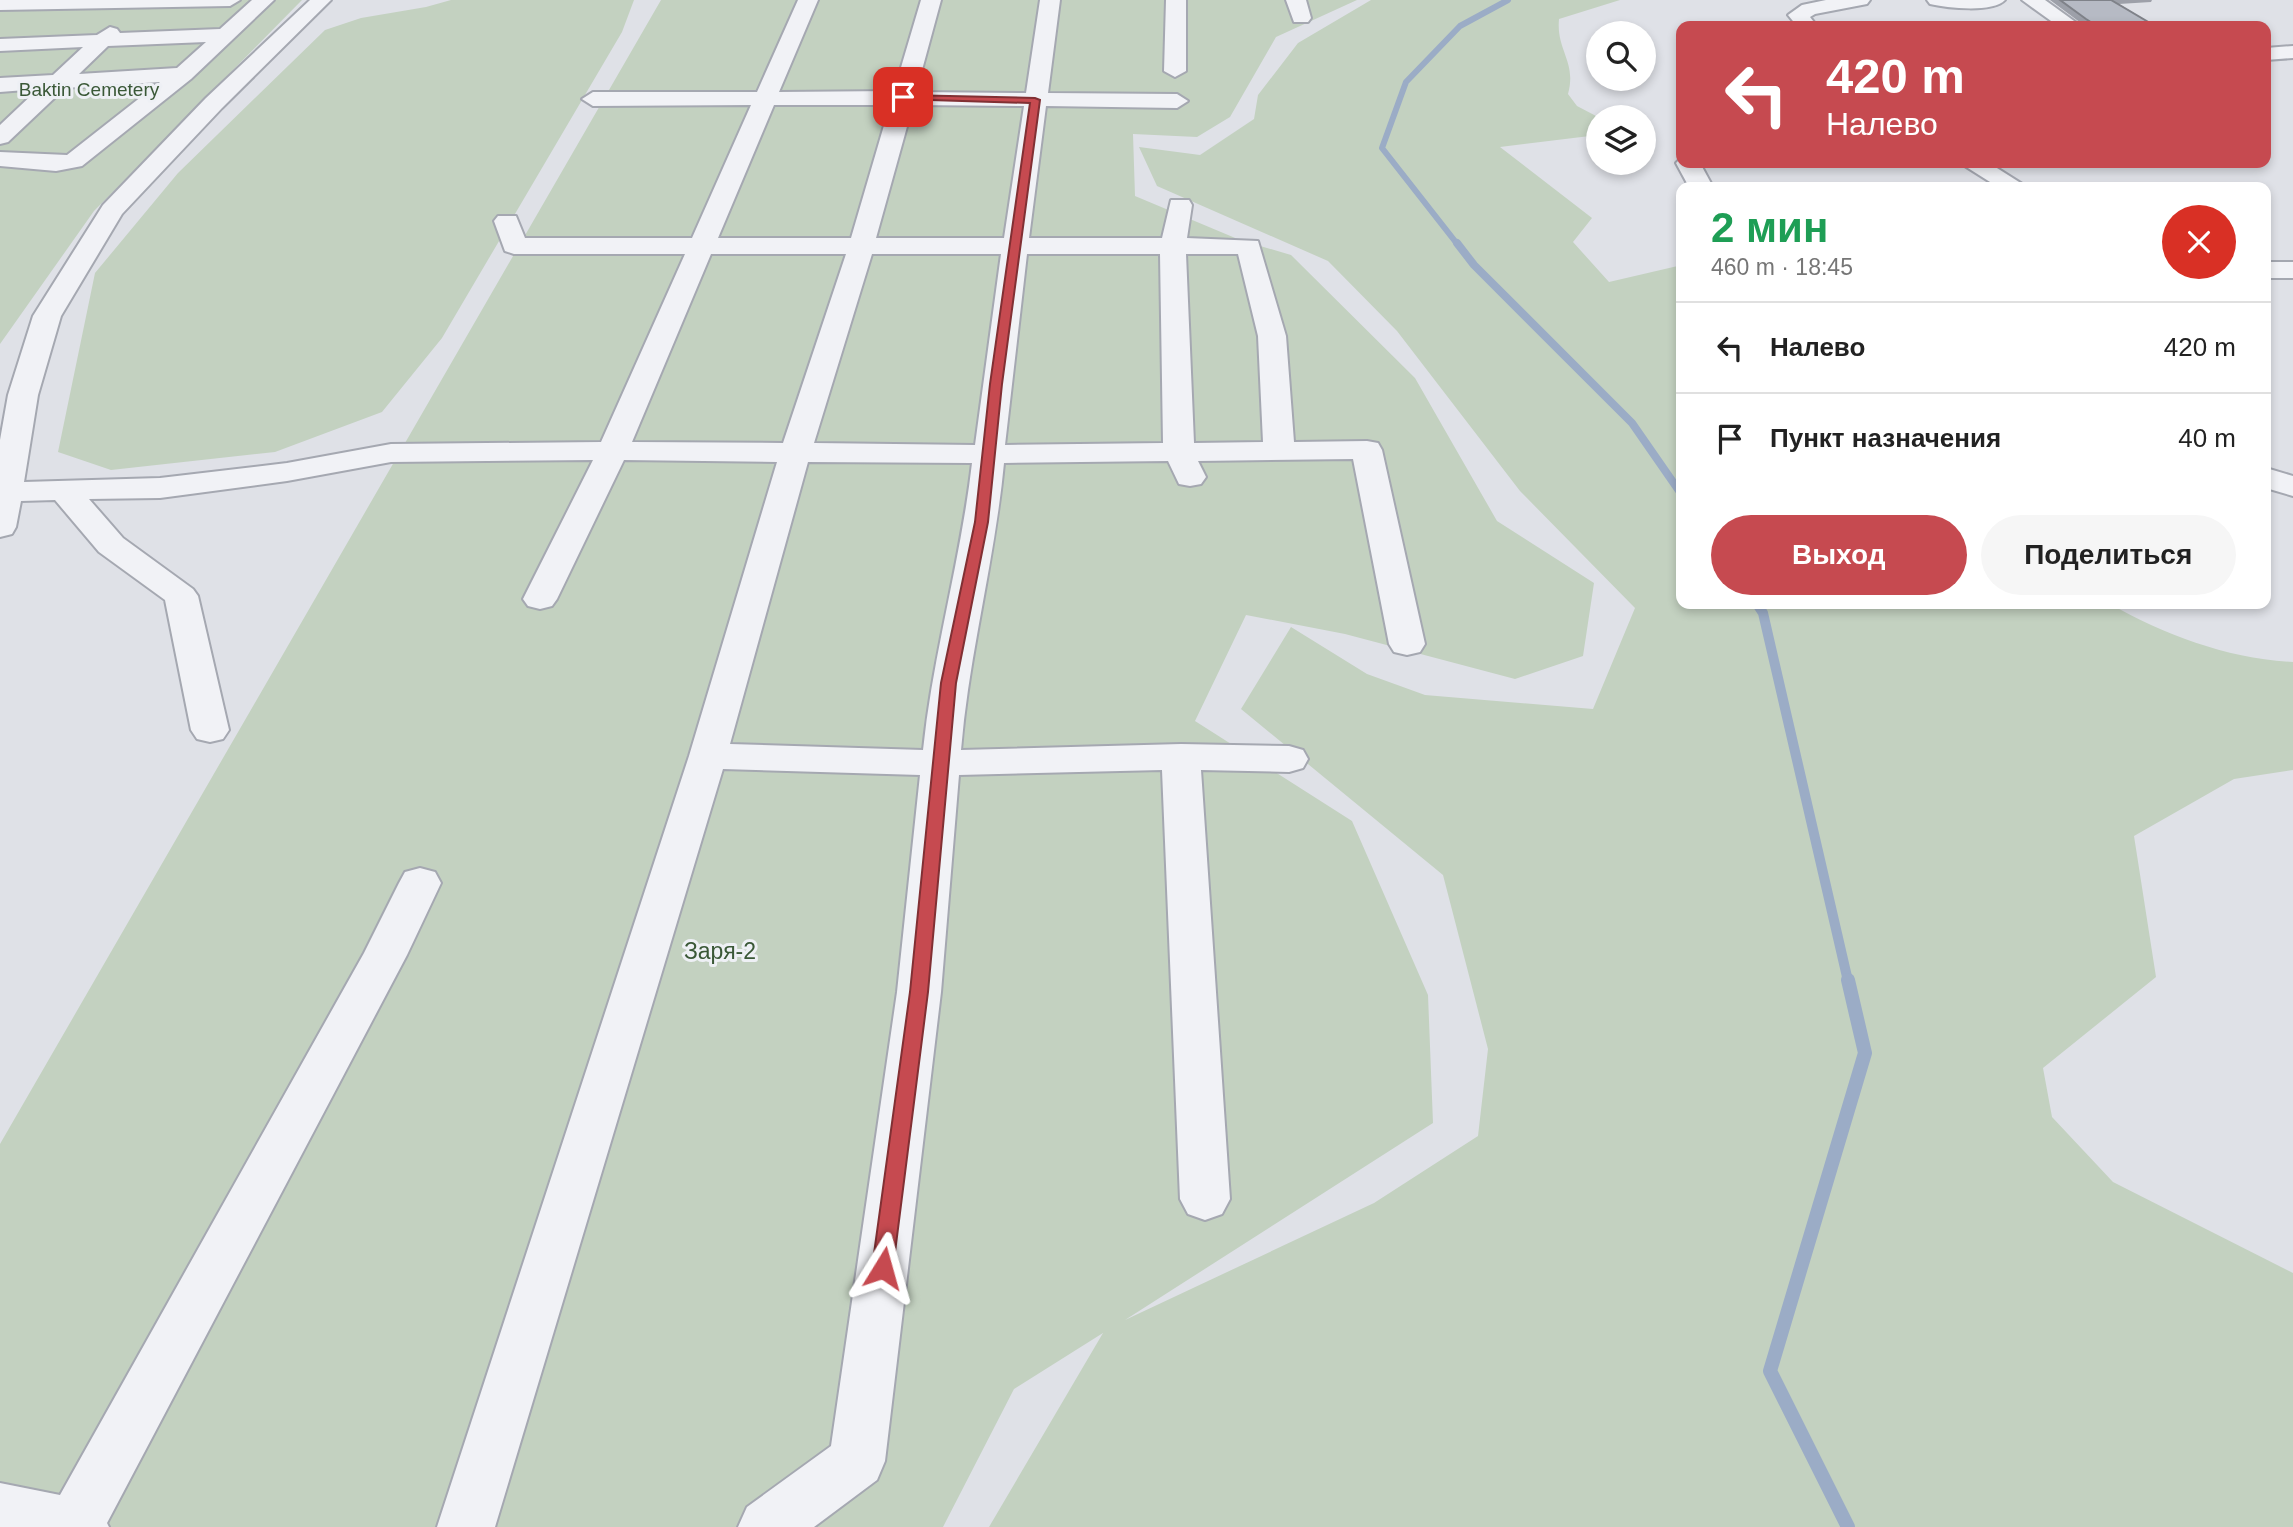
<!DOCTYPE html>
<html lang="ru">
<meta charset="utf-8">
<style>
:root{--surface:#fff;--page:#f6f6f6;--text:#222;--muted:#767676;--line:#e0e0e0;--accent:#c64a50}
body{margin:0;font-family:Arial,sans-serif;background:var(--page);color:var(--text);height:100vh;display:flex;flex-direction:column;font-size:26px;white-space:nowrap}
*{box-sizing:border-box;margin:0}
p{font-size:23px;color:var(--muted)}
.icon{flex:none;width:38px;height:38px;fill:none;stroke:currentColor;stroke-width:2;stroke-linecap:round;stroke-linejoin:round}
.map{position:relative;flex:1;overflow:hidden}
.details{position:absolute;left:1676px;top:182px;width:595px;height:427px;display:flex;flex-direction:column;background:var(--surface);border-radius:14px;box-shadow:0 4px 10px #0003}
.details>*{flex:none}
.hud{position:absolute;left:1676px;top:21px;width:595px;height:147px;border-radius:14px;box-shadow:0 4px 10px #0003;background:#c64a50;color:#fff;overflow:hidden}
.buttons{position:absolute;left:1586px;top:21px;display:grid;gap:14px}
.buttons a{display:grid;place-items:center;width:70px;height:70px;border-radius:50%;background:var(--surface);box-shadow:0 4px 10px #0003;font-size:35px}
.pin{position:absolute;display:grid;place-items:center;width:60px;height:60px;color:#fff;margin:-30px;border-radius:14px;box-shadow:0 4px 10px #0006}
.me{position:absolute;width:77px;margin:-38px;rotate:8deg;stroke-linejoin:round;filter:drop-shadow(0 0 5px #0008)}
.turn{display:flex;align-items:center;gap:24px;height:147px;padding:0 35px;font-size:32px}
.turn .icon{width:91px;height:91px;stroke-width:2.5}
.turn b{display:block;font-size:49px;line-height:60px}
.round{display:grid;place-items:center;flex:none;width:74px;height:74px;border-radius:37px;background:var(--page)}
.head{display:flex;align-items:center;justify-content:space-between;height:119px;padding:0 35px}
h1{font-size:42px;font-weight:600;line-height:52px;color:#1e9e55}
.cta{display:flex;gap:14px;margin-top:auto;padding:14px 35px}
.cta a{flex:1;height:80px;border-radius:42px;background:var(--accent);color:#fff;font-size:28px;font-weight:600;line-height:80px;text-align:center}
.cta a+a{background:var(--page);color:var(--text)}
ul{padding:0;list-style:none}
li{display:flex;align-items:center;gap:21px;height:91px;padding:0 35px;border-top:2px solid var(--line)}
li div{flex:1}
li b{display:block;font-size:26px}
li em{font-style:normal}
.map>svg:first-child{display:block}
.green{fill:#c3d1c0}
.lines{fill:none;stroke-linecap:round;stroke-linejoin:round}
.stream-far3{stroke:#9bacc6;stroke-width:6}
.stream-far2{stroke:#9bacc6;stroke-width:8}
.stream-far1{stroke:#9bacc6;stroke-width:10}
.stream{stroke:#9bacc6;stroke-width:14}
.minor-casing{stroke:#a5a8b1;stroke-width:4}
.minor{fill:#f1f2f6;fill-rule:evenodd}
.wall{fill:#9da0a9}
.building{fill:#b6bac4;stroke:#7f8289;stroke-width:2}
.route{fill:#c64a50;stroke:#813034;stroke-width:2}
.labels{text-anchor:middle;dominant-baseline:central;stroke-width:6;stroke-linejoin:round;paint-order:stroke}
.far-park-label{font-size:19px;fill:#3a5837;stroke:#eef0f5}
.park-label{font-size:23px;fill:#3a5837;stroke:#eef0f5}
</style>
<div class="map">
<svg width="2293" height="1527" viewBox="0 0 2293 1527">
<rect width="100%" height="100%" fill="#dfe1e7"/>
<path class="green" d="M 0,0 L 302,0 L 94,211 L 0,344 Z
M 451,0 L 634,0 L 622,32 L 442,338 L 382,412 L 275,452 L 111,470 L 58,452 L 95,273 L 178,173 L 325,30 L 361,18 L 426,7 Z
M 661,0 L 1357,0 L 1276,37 L 1230,117 L 1197,137 L 1133,134 L 1135,196 L 1240,240 L 1291,255 L 1415,378 L 1497,521 L 1594,583 L 1583,656 L 1515,679 L 1345,634 L 1246,615 L 1195,721 L 1352,821 L 1428,995 L 1433,1123 L 1125,1320 L 1374,1203 L 1478,1136 L 1488,1049 L 1443,875 L 1241,709 L 1291,627 L 1367,674 L 1425,695 L 1593,709 L 1635,608 L 1520,491 L 1397,331 L 1328,261 L 1157,186 L 1139,147 L 1200,155 L 1254,119 L 1258,95 L 1298,43 L 1371,0 L 1620,0 L 1559,19 C 1556,51 1577,61 1568,94 L 1577,106 L 1598,117 L 1598,135 L 1500,147 L 1592,218 L 1573,242 L 1609,282 L 1682,265 L 1682,604 L 2110,604 C 2165,635 2229,659 2293,662 L 2293,770 L 2234,779 L 2134,836 L 2156,977 L 2043,1068 L 2052,1117 L 2113,1182 L 2293,1273 L 2293,1527 L 989,1527 L 1103,1333 L 1014,1389 L 943,1527 L 0,1527 L 0,1144 Z"/>
<g class="lines">
<path class="stream-far3" d="M 1458,245 L 1382,148 L 1406,82 L 1460,26 L 1508,0"/>
<path class="stream-far2" d="M 1457,243 L 1474,265 L 1632,423 L 1682,495"/>
<path class="stream-far1" d="M 1757,604 L 1763,613 L 1848,981"/>
<path class="stream" d="M 1848,980 L 1865,1053 L 1770,1371 L 1848,1527"/>
<defs>
<path id="minor" d="M 0,0 L 240,0 L 230,6 L 0,10 Z
M 252,0 L 274,0 L 191,79 L 82,166 L 56,171 L 0,166 L 0,152 L 67,155 L 160,82 L 65,88 L 8,142 L 0,144 L 0,125 L 38,89 L 0,92 L 0,78 L 53,75 L 83,47 L 0,51 L 0,39 L 97,35 L 110,27 L 117,29 L 120,33 L 220,29 ZM 206,42 L 177,68 L 79,74 L 108,46 Z
M 310,0 L 331,0 L 222,108 L 122,214 L 61,316 L 38,395 L 24,482 L 160,478 L 287,463 L 391,444 L 601,442 L 685,254 L 514,254 L 505,251 L 494,221 L 498,216 L 516,216 L 525,238 L 692,238 L 751,105 L 593,106 L 582,99 L 593,92 L 757,92 L 798,0 L 818,0 L 779,92 L 894,91 L 921,0 L 941,0 L 916,92 L 1026,93 L 1040,0 L 1060,0 L 1048,93 L 1177,94 L 1188,101 L 1177,108 L 1046,106 L 1029,238 L 1162,238 L 1171,200 L 1189,200 L 1192,205 L 1187,238 L 1258,241 L 1286,336 L 1294,442 L 1367,441 L 1378,443 L 1382,450 L 1425,644 L 1420,652 L 1407,655 L 1394,652 L 1389,644 L 1353,459 L 1198,461 L 1206,477 L 1201,484 L 1190,486 L 1179,484 L 1168,461 L 1004,463 C 995,560 969,653 961,750 L 1181,744 L 1289,746 L 1303,750 L 1308,759 L 1303,768 L 1289,772 L 1201,770 L 1230,1199 L 1222,1214 L 1205,1220 L 1188,1214 L 1180,1199 L 1162,770 L 959,775 L 941,992 L 885,1461 L 877,1480 L 814,1527 L 738,1527 L 747,1507 L 831,1446 L 897,992 L 920,775 L 723,769 L 495,1527 L 437,1527 L 689,756 L 777,462 L 624,460 L 557,599 L 552,606 L 540,609 L 528,606 L 523,599 L 593,460 L 391,462 L 287,481 L 160,498 L 89,499 L 123,538 L 193,589 L 198,596 L 229,730 L 223,739 L 210,742 L 197,739 L 191,730 L 165,600 L 99,552 L 55,500 L 21,501 L 16,527 L 12,534 L 0,537 L 0,440 L 8,395 L 33,316 L 103,205 L 206,98 ZM 774,105 L 890,105 L 851,238 L 718,238 ZM 913,105 L 1024,106 L 1004,238 L 876,238 ZM 711,254 L 846,254 L 783,443 L 632,442 ZM 872,254 L 1001,254 L 975,445 L 814,443 ZM 1027,254 L 1160,254 L 1163,443 L 1005,445 ZM 1186,254 L 1238,254 L 1258,336 L 1263,442 L 1194,443 ZM 808,462 L 972,463 C 961,560 933,653 923,750 L 730,744 Z
M 1166,0 L 1186,0 L 1186,71 L 1175,77 L 1164,71 Z
M 1286,0 L 1306,0 L 1311,18 L 1308,22 L 1294,22 Z
M 1826,0 L 1870,0 L 1867,4 L 1815,14 L 1810,17 L 1817,26 L 1797,26 L 1788,15 L 1802,5 Z
M 1927,0 L 2005,0 C 1993,13 1947,8 1930,4 Z
M 2022,0 L 2045,0 L 2081,26 L 2058,26 Z
M 2293,46 L 2293,58 L 2266,60 L 2266,48 Z
M 1682,157 L 1682,163 L 1700,163 L 1713,187 L 1689,187 L 1676,163 Z
M 1960,163 L 1989,163 L 2027,187 L 1998,187 Z
M 2266,262 L 2293,262 L 2293,278 L 2266,278 Z
M 2266,468 L 2293,476 L 2293,496 L 2266,488 Z
M 420,868 L 435,872 L 441,883 L 407,955 L 107,1523 L 109,1527 L 0,1527 L 0,1483 L 60,1495 L 364,953 L 399,883 L 405,872 Z"/>
</defs>
<use href="#minor" class="minor-casing"/>
<use href="#minor" class="minor"/>
</g>
<path class="wall" d="M 2050,0 L 2152,0 L 2151,2 L 2119,4 L 2155,26 L 2085,26 Z"/>
<path class="building" d="M 2060,0 L 2111,0 L 2155,26 L 2097,26 L 2086,19 Z"/>
<path class="route" d="M 903,95 L 1035,98 L 1040,100 L 1002,384 L 988,522 L 956,683 L 928,992 L 893,1268 L 890,1274 L 883,1277 L 875,1274 L 872,1268 L 910,992 L 941,683 L 975,522 L 990,384 L 1030,103 L 900,99 Z"/>
<g class="labels">
<g class="far-park-label">
<text x="89" y="89">Baktin Cemetery</text>
</g>
<g class="park-label">
<text x="720" y="951">Заря-2</text>
</g>
</g>
</svg>
<div class="buttons">
<a><svg class="icon" aria-label="search" viewBox="0 0 24 24"><circle cx="10" cy="10" r="6"/><path d="M15 15l6 6"/></svg></a>
<a><svg class="icon" aria-label="layers" viewBox="0 0 24 24"><path d="M12 4l9 5-9 5-9-5zM3 14l9 5 9-5"/></svg></a>
</div>
<div class="pin" style="left:903px;top:97px;background:#d93025"><svg class="icon" aria-label="arrive" viewBox="0 0 24 24"><path d="M6 21V4h12l-3 4 3 4H6"/></svg></div>
<svg class="me" style="left:883px;top:1268px" viewBox="-20 -20 40 40"><path d="M0-17L14 15 0 8-14 15z" fill="#c64a50" stroke="#fff" stroke-width="4"/></svg>
<div class="hud">
<div class="turn"><svg class="icon" aria-label="left" viewBox="0 0 24 24"><path d="M17 20v-9H6M10 6l-5 5 5 5"/></svg><div><b>420 m</b>Налево</div></div>
</div>
<section class="details">
<div class="head"><div><h1>2 мин</h1><p>460 m · 18:45</p></div><a class="round" style="background:#d93025;color:#fff"><svg class="icon" aria-label="close" viewBox="0 0 24 24"><path d="M6 6l12 12M18 6L6 18"/></svg></a></div>
<ul>
<li><svg class="icon" aria-label="left" viewBox="0 0 24 24"><path d="M17 20v-9H6M10 6l-5 5 5 5"/></svg><div><b>Налево</b></div><em>420 m</em></li>
<li><svg class="icon" aria-label="arrive" viewBox="0 0 24 24"><path d="M6 21V4h12l-3 4 3 4H6"/></svg><div><b>Пункт назначения</b></div><em>40 m</em></li>
</ul>
<div class="cta"><a>Выход</a><a>Поделиться</a></div>
</section>
</div>
